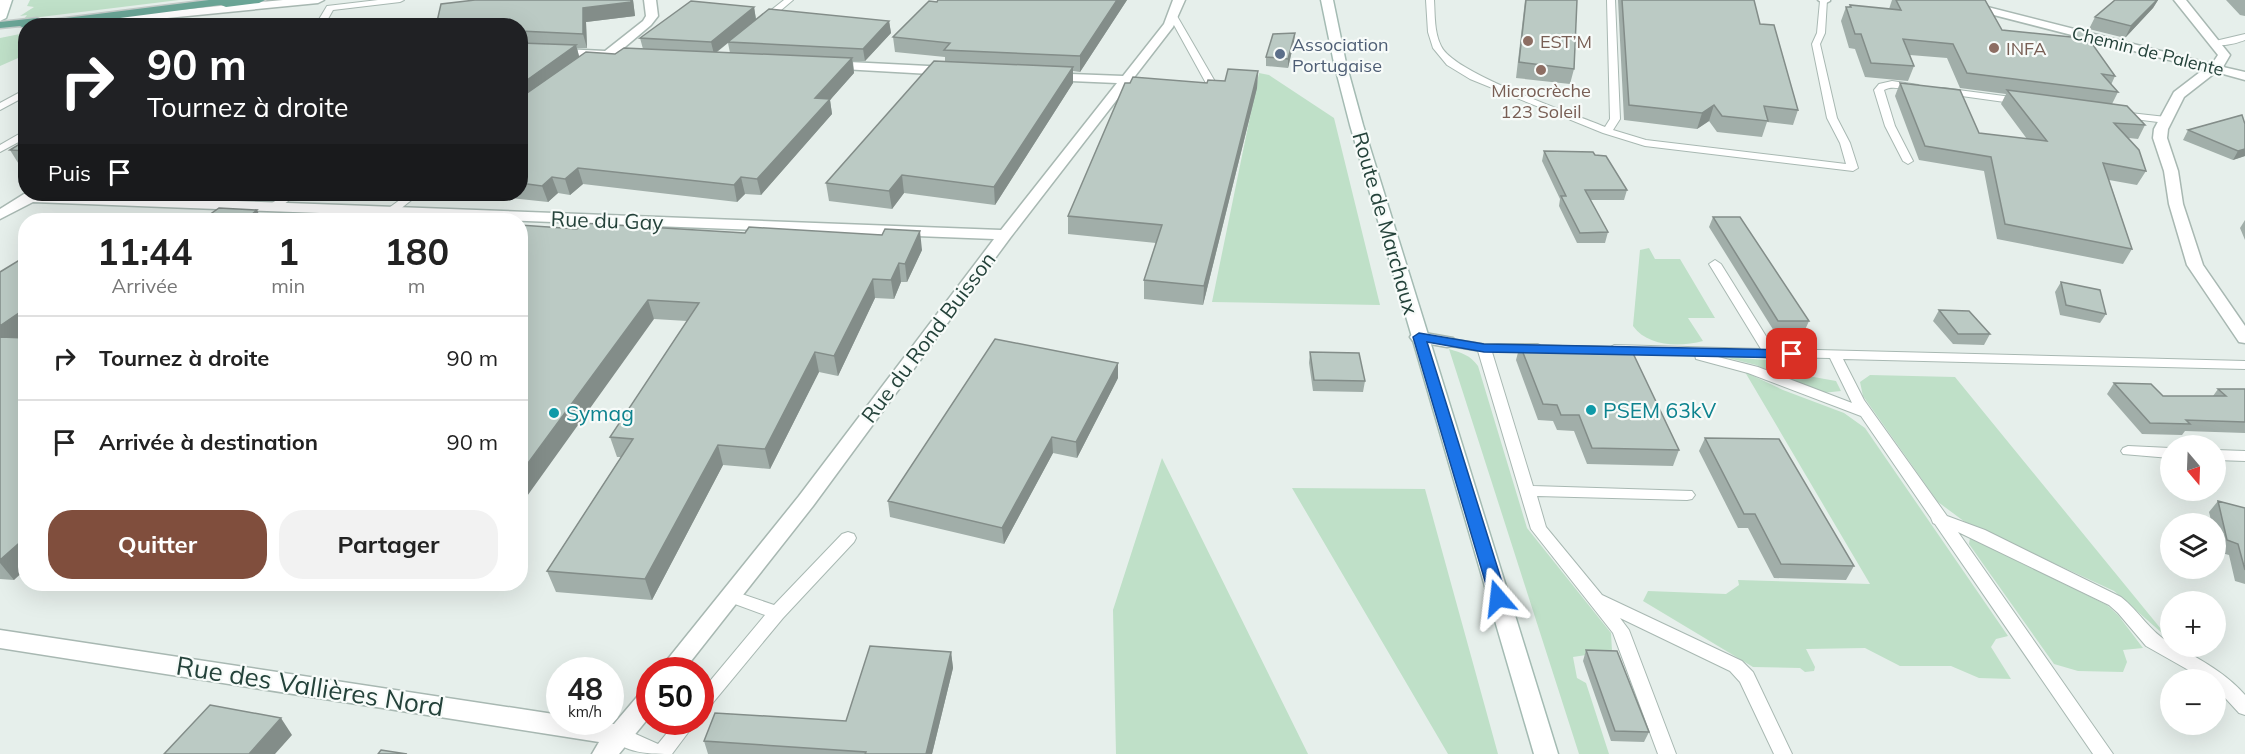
<!DOCTYPE html>
<html lang="fr">
<meta charset="utf-8">
<style>
:root{--surface:#fff;--page:#f2f2f2;--text:#222;--muted:#767676;--line:#e0e0e0;--accent:#804e3d}
body{margin:0;font-family:Mulish,sans-serif;background:var(--page);color:var(--text);height:100vh;display:flex;flex-direction:column;font-size:22px;white-space:nowrap}
*{box-sizing:border-box;margin:0}
p{font-size:20px;color:var(--muted)}
.icon{flex:none;width:33px;height:33px;fill:none;stroke:currentColor;stroke-width:2;stroke-linecap:round;stroke-linejoin:round}
.map{position:relative;flex:1;overflow:hidden}
.panel{position:absolute;left:18px;top:213px;width:510px;height:378px;display:flex;flex-direction:column;background:var(--surface);border-radius:24px;box-shadow:0 6px 24px #0002}
.panel>*{flex:none}
.top-card{position:absolute;left:18px;top:18px;width:510px;height:183px;border-radius:24px;box-shadow:0 6px 24px #0002;background:#202124;color:#fff;overflow:hidden}
.needle{width:39px;rotate:161deg}
.tools{position:absolute;left:2160px;top:435px;display:grid;gap:12px}
.tools a{display:grid;place-items:center;width:66px;height:66px;border-radius:50%;background:var(--surface);box-shadow:0 6px 24px #0002;font-size:30px}
.speed{position:absolute;left:546px;top:657px;display:flex;gap:12px;font-size:30px;font-weight:700;text-align:center}
.speed>*{display:grid;place-content:center;width:78px;height:78px;border-radius:50%;background:var(--surface);box-shadow:0 6px 24px #0002;line-height:1}
.speed small{font-size:15px;font-weight:400}
.speed .limit{border:9px solid #d22;background:#fff;color:#111}
.pin{position:absolute;display:grid;place-items:center;width:51px;height:51px;color:#fff;margin:-26px;border-radius:12px;box-shadow:0 3px 9px #0006}
.me{position:absolute;width:66px;margin:-33px;rotate:343deg;stroke-linejoin:round;filter:drop-shadow(0 0 4px #0008)}
.turn{display:flex;align-items:center;gap:21px;height:126px;padding:0 30px;font-size:27px}
.turn .icon{width:78px;height:78px;stroke-width:2.5}
.turn b{display:block;font-size:42px;line-height:51px}
.then{display:flex;align-items:center;height:57px;padding:0 30px;background:#0003;gap:12px;font-size:22px}
.eta{display:flex;justify-content:space-evenly;align-items:center;height:102px;text-align:center}
.eta b{font-size:36px;font-weight:700;line-height:42px}
.primary-button{display:flex;gap:12px;margin-top:auto;padding:12px 30px}
.primary-button a{flex:1;height:69px;border-radius:24px;background:var(--accent);color:#fff;font-size:24px;font-weight:700;line-height:69px;text-align:center}
.primary-button a+a{background:var(--page);color:var(--text)}
ul{padding:0;list-style:none}
li{display:flex;align-items:center;gap:18px;height:84px;padding:0 30px;border-top:2px solid var(--line)}
li div{flex:1}
li b{display:block;font-size:22px}
li em{font-style:normal}
.map>svg:first-child{display:block}
.green{fill:#bfe0c8}
.lines{fill:none;stroke-linecap:round;stroke-linejoin:round}
.lane-casing{stroke:#a8b8b2;stroke-width:2}
.street-casing{stroke:#a8b8b2;stroke-width:3}
.secondary-casing{stroke:#a4bbb3;stroke-width:3}
.primary-casing{stroke:#c2cac8;stroke-width:3}
.lane{fill:#fff;fill-rule:evenodd}
.street{fill:#fff;fill-rule:evenodd}
.secondary{fill:#fff;fill-rule:evenodd}
.primary{fill:#6aa596;fill-rule:evenodd}
.wall{fill:#a1aea9;fill-rule:evenodd}
.shaded-wall{fill:#838d89}
.building{fill:#bbcac4;stroke:#838d89;stroke-width:1.5}
.route{fill:#1a73e8;stroke:#114b97;stroke-width:1.5}
.education-dot{fill:#8d6e63;stroke:#f7fbf9;stroke-width:2}
.service-dot{fill:#5c6f8a;stroke:#f7fbf9;stroke-width:2}
.culture-dot{fill:#0f9aa8;stroke:#f7fbf9;stroke-width:2}
.labels{text-anchor:middle;dominant-baseline:central;stroke-width:4.5;stroke-linejoin:round;paint-order:stroke}
.far-education-label{font-size:18px;fill:#785e54;stroke:#f7fbf9;text-anchor:start}
.far-service-label{font-size:18px;fill:#4e5e75;stroke:#f7fbf9;text-anchor:start}
.far-street-label{font-size:18px;fill:#24423a;stroke:#f7fbf9}
.street-label{font-size:21px;fill:#24423a;stroke:#f7fbf9}
.culture-label{font-size:21px;fill:#0d838f;stroke:#f7fbf9;text-anchor:start}
.near-street-label{font-size:26px;fill:#24423a;stroke:#f7fbf9}
</style>
<div class="map">
<svg width="2245" height="754" viewBox="0 0 2245 754">
<rect width="100%" height="100%" fill="#e6efeb"/>
<path class="green" d="M 30,0 L 179,0 L 24,19 L 27,15 L 20,16 L 34,7 L 27,6 Z
M 25,33 L 25,55 L 0,66 L 0,38 Z
M 1259,73 L 1269,75 L 1334,118 L 1380,305 L 1212,302 Z
M 1649,248 L 1655,259 L 1680,259 L 1715,318 L 1688,318 L 1703,341 C 1680,347 1648,347 1633,326 L 1640,250 Z
M 1449,349 C 1462,353 1470,355 1478,366 L 1527,528 L 1611,633 L 1612,651 L 1573,657 L 1577,678 L 1586,683 L 1609,754 L 1579,754 Z
M 1724,357 L 1767,360 L 1797,374 L 1836,381 L 1841,391 L 1822,393 L 1756,365 Z
M 1745,372 L 1783,390 L 1844,413 L 1865,428 L 2008,636 L 1996,639 L 1991,647 L 2011,679 L 1979,678 L 1951,666 L 1900,666 L 1865,648 L 1806,649 L 1815,667 L 1814,671 L 1805,672 L 1800,668 L 1753,667 L 1643,601 L 1648,591 L 1726,594 L 1739,585 L 1738,580 L 1870,584 Z
M 1870,375 L 1955,377 L 2170,640 L 2114,591 L 1965,522 L 1938,502 L 1863,396 L 1860,382 Z
M 1162,458 L 1308,754 L 1116,754 L 1113,610 Z
M 1292,488 L 1425,489 L 1498,754 L 1448,754 Z
M 1970,538 L 2107,605 L 2118,615 L 2143,648 L 2123,650 L 2127,662 L 2123,672 L 2078,671 L 2054,664 L 1969,544 Z"/>
<g class="lines">
<defs>
<path id="lane" d="M 378,0 L 404,0 L 400,2 L 333,10 L 324,26 L 315,26 L 327,6 Z
M 784,0 L 793,0 L 767,22 L 761,22 L 761,18 Z
M 1426,0 L 1434,0 C 1435,15 1434,32 1441,46 C 1454,74 1572,113 1605,127 L 1610,119 L 1607,0 L 1615,0 L 1620,119 L 1613,130 L 1646,140 L 1846,164 L 1840,143 L 1827,118 L 1812,44 L 1817,33 L 1820,1 L 1827,0 L 1825,33 L 1820,44 L 1837,118 L 1850,143 L 1858,168 L 1853,171 L 1645,146 L 1603,133 L 1470,79 L 1447,65 L 1433,48 L 1428,32 Z
M 1170,14 L 1177,16 L 1217,85 L 1215,87 L 1207,85 L 1169,16 Z
M 2245,34 L 2245,40 C 2235,44 2219,48 2211,42 Z
M 1892,81 L 1918,85 L 1923,88 C 1912,95 1896,83 1884,90 L 1895,126 L 1913,161 L 1908,164 L 1903,161 L 1885,126 L 1874,90 L 1879,84 Z
M 1943,88 L 2019,98 L 2024,101 L 2019,104 L 1940,93 L 1940,89 Z
M 26,89 L 26,96 L 0,110 L 0,103 Z
M 2121,112 L 2166,117 L 2171,120 L 2166,123 L 2118,117 L 2118,113 Z
M 26,130 L 26,138 L 0,152 L 0,145 Z
M 161,194 L 173,194 L 157,205 L 149,205 L 149,201 Z
M 286,194 L 298,194 L 277,209 L 269,209 L 269,205 Z
M 408,194 L 419,194 L 394,214 L 386,214 L 386,210 Z
M 1715,260 L 1721,264 L 1774,349 L 2245,361 L 2245,369 L 1843,359 L 1864,400 L 1947,516 L 1985,530 L 2121,597 C 2139,611 2150,632 2170,643 L 2170,646 L 2177,646 C 2202,661 2226,673 2245,695 L 2245,715 L 2239,713 L 2216,688 L 2216,680 L 2206,680 L 2146,646 L 2118,613 L 2109,605 L 1958,532 L 2113,754 L 2093,754 L 1935,524 L 1933,523 L 1931,518 L 1861,416 L 1748,373 L 1696,359 L 1695,355 L 1609,352 L 1607,349 L 1614,345 L 1761,349 L 1709,264 ZM 1714,356 L 1830,358 L 1852,403 L 1758,367 Z
M 1447,338 L 1484,344 L 1538,344 L 1545,348 L 1538,352 L 1492,352 L 1533,486 L 1692,491 L 1695,495 L 1692,499 L 1687,500 L 1537,496 L 1546,527 L 1602,595 L 1742,661 L 1753,672 L 1792,754 L 1774,754 L 1740,682 L 1730,671 L 1620,618 L 1629,630 L 1676,754 L 1658,754 L 1613,633 L 1531,529 L 1478,351 L 1442,345 L 1440,342 L 1442,339 Z
M 2128,446 L 2170,448 L 2170,458 L 2123,454 L 2121,451 L 2123,448 Z
M 2216,450 L 2245,451 L 2245,461 L 2216,460 Z
M 848,532 L 854,534 L 856,538 L 854,542 L 783,618 L 706,711 L 700,713 L 700,693 L 765,615 L 724,600 L 722,596 L 724,592 L 730,590 L 774,605 L 842,534 Z
M 676,722 L 696,722 L 672,754 C 654,754 620,754 611,735 L 613,729 L 620,727 L 658,744 Z"/>
<path id="street" d="M 283,0 L 324,0 L 318,3 L 86,26 L 60,24 L 66,21 Z
M 644,0 L 656,0 L 658,16 L 651,25 L 619,52 L 644,53 L 644,59 L 520,55 L 520,47 L 605,51 L 643,21 L 646,16 Z
M 1173,0 L 1185,0 L 1173,27 L 1010,238 L 813,506 L 684,670 L 659,670 L 799,496 L 994,239 L 33,202 L 0,219 L 0,209 L 24,194 L 52,194 L 1001,230 L 1117,83 L 1048,80 L 1044,79 L 1042,76 L 1044,73 L 1123,76 L 1164,24 Z
M 1818,0 L 1830,0 L 1830,1 L 1824,4 Z
M 1941,0 L 1960,0 L 2212,64 L 2218,55 L 2174,0 L 2186,0 L 2230,55 L 2223,67 L 2245,72 L 2245,80 L 2216,72 L 2184,97 L 2168,129 L 2167,138 L 2178,171 L 2183,204 L 2203,265 L 2245,326 L 2245,343 L 2239,342 L 2187,265 L 2169,204 L 2164,171 L 2153,138 L 2154,129 L 2174,92 L 2204,69 L 1943,2 Z
M 829,61 L 948,67 L 954,71 L 948,75 L 825,68 L 825,62 Z
M 1419,332 L 1453,338 L 1456,342 L 1453,346 L 1447,347 L 1413,341 L 1410,337 L 1413,333 Z
M 0,630 L 560,715 L 560,722 L 614,724 L 642,691 L 650,688 L 650,716 L 619,754 L 592,754 L 599,742 L 0,648 Z"/>
<path id="secondary" d="M 0,0 L 12,0 L 6,18 L 0,21 Z
M 1321,0 L 1333,0 L 1346,63 L 1363,125 L 1558,754 L 1534,754 L 1350,125 L 1334,63 Z"/>
<path id="primary" d="M 209,0 L 265,0 L 259,3 L 226,7 L 221,5 L 58,26 L 26,26 L 26,29 L 20,26 L 0,28 L 0,22 L 37,18 L 42,21 Z"/>
</defs>
<use href="#lane" class="lane-casing"/>
<use href="#street" class="street-casing"/>
<use href="#secondary" class="secondary-casing"/>
<use href="#primary" class="primary-casing"/>
<use href="#lane" class="lane"/>
<use href="#street" class="street"/>
<use href="#secondary" class="secondary"/>
<use href="#primary" class="primary"/>
</g>
<path class="wall" d="M 475,0 L 633,0 L 635,16 L 586,22 L 587,48 L 577,48 L 579,56 L 615,54 L 643,49 L 640,38 L 754,7 L 756,19 L 889,21 L 891,33 L 865,61 L 853,61 L 854,73 L 830,100 L 832,114 L 761,195 L 745,194 L 737,202 L 583,184 L 570,195 L 558,193 L 548,202 L 473,194 L 520,194 L 520,26 ZM 728,43 L 730,53 L 717,52 Z
M 938,0 L 1127,0 L 1080,72 L 1073,71 L 1073,83 L 995,205 L 904,193 L 892,209 L 829,201 L 826,183 L 945,61 L 945,57 L 895,52 L 893,37 Z
M 1525,0 L 1577,0 L 1574,69 L 1570,84 L 1516,78 Z
M 1618,0 L 1754,0 L 1760,24 L 1798,110 L 1793,125 L 1767,122 L 1762,137 L 1717,132 L 1709,121 L 1697,129 L 1624,120 Z
M 1892,0 L 1985,0 L 2002,30 L 2115,76 L 2111,85 L 2118,92 L 2112,104 L 2145,125 L 2138,139 L 2129,138 L 2146,171 L 2137,185 L 2109,180 L 2132,249 L 2123,264 L 1997,239 L 1984,171 L 1919,160 L 1895,96 L 1900,83 L 1979,133 L 2027,139 L 2001,104 L 2006,94 L 1960,88 L 1947,58 L 1910,55 L 1914,66 L 1908,81 L 1865,77 L 1855,49 L 1849,48 L 1841,21 L 1846,7 L 1849,7 L 1850,5 L 1889,9 Z
M 2115,0 L 2158,0 L 2153,8 L 2125,38 L 2089,29 L 2095,17 Z
M 2226,0 L 2245,0 L 2245,16 L 2240,15 Z
M 1294,42 L 1288,68 L 1266,66 L 1266,57 Z
M 1258,71 L 1257,88 L 1203,305 L 1144,299 L 1144,280 L 1156,243 L 1068,234 L 1068,216 L 1207,83 L 1225,81 Z
M 2242,115 L 2245,156 L 2233,160 L 2183,140 L 2188,130 Z
M 26,140 L 26,166 L 20,166 L 10,150 Z
M 1544,151 L 1595,155 L 1627,190 L 1624,200 L 1590,200 L 1608,232 L 1605,243 L 1577,243 L 1559,206 L 1560,199 L 1542,161 Z
M 1713,217 L 1809,321 L 1804,332 L 1774,331 L 1709,227 Z
M 2245,220 L 2245,240 L 2240,228 Z
M 520,225 L 922,250 L 907,282 L 901,282 L 894,299 L 875,298 L 838,376 L 819,372 L 770,469 L 723,465 L 652,600 L 556,592 L 547,571 L 621,457 L 617,457 L 610,437 L 687,321 L 654,319 Z
M 26,256 L 26,334 L 20,338 L 14,580 L 0,579 L 0,272 Z
M 2061,282 L 2106,314 L 2100,323 L 2060,315 L 2055,292 Z
M 1939,310 L 1990,334 L 1984,345 L 1953,344 L 1933,321 Z
M 1520,345 L 1679,450 L 1673,466 L 1587,464 L 1574,431 L 1557,430 L 1553,421 L 1538,420 L 1516,360 Z
M 1310,352 L 1365,381 L 1363,392 L 1313,391 L 1309,363 Z
M 1118,378 L 1077,458 L 1053,453 L 1004,544 L 890,517 L 888,501 Z
M 2114,383 L 2163,396 L 2213,396 L 2218,389 L 2245,389 L 2245,433 L 2185,431 L 2182,435 L 2142,434 L 2107,394 Z
M 1705,438 L 1854,566 L 1846,580 L 1774,578 L 1748,528 L 1738,528 L 1699,451 Z
M 2218,501 L 2245,508 L 2245,584 L 2235,581 L 2229,555 L 2218,552 L 2216,541 L 2216,524 L 2212,524 L 2209,512 Z
M 1586,650 L 1649,732 L 1644,742 L 1611,741 L 1583,661 Z
M 951,652 L 953,668 L 932,754 L 708,754 L 704,741 L 846,721 Z"/>
<path class="shaded-wall" d="M 633,0 L 635,16 L 586,22 L 587,48 L 583,34 L 583,8 Z
M 1117,0 L 1127,0 L 1080,72 L 1080,56 Z
M 2157,0 L 2158,0 L 2153,8 L 2125,38 L 2131,26 Z
M 754,7 L 756,20 L 714,54 L 711,42 Z
M 889,21 L 891,33 L 865,61 L 863,49 Z
M 1295,33 L 1294,42 L 1288,68 L 1288,59 Z
M 576,45 L 580,60 L 520,104 L 520,85 Z
M 852,58 L 854,73 L 830,100 L 832,114 L 761,195 L 757,179 L 815,98 Z
M 1073,67 L 1073,83 L 995,205 L 994,187 Z
M 1258,71 L 1257,88 L 1203,305 L 1204,286 Z
M 1714,105 L 1709,121 L 1697,129 L 1702,113 Z
M 2245,149 L 2245,156 L 2233,160 L 2238,151 Z
M 578,168 L 583,184 L 570,195 L 565,179 Z
M 902,175 L 904,193 L 892,209 L 889,191 Z
M 552,177 L 558,193 L 548,202 L 542,186 Z
M 741,177 L 745,194 L 737,202 L 734,185 Z
M 257,210 L 262,220 L 250,216 Z
M 920,231 L 922,250 L 907,282 L 905,264 Z
M 899,263 L 901,282 L 894,299 L 891,280 Z
M 873,279 L 875,298 L 838,376 L 834,356 Z
M 648,300 L 654,319 L 520,506 L 520,474 Z
M 26,308 L 26,334 L 0,352 L 0,326 Z
M 815,352 L 819,372 L 770,469 L 765,449 Z
M 1118,363 L 1118,378 L 1077,458 L 1076,442 Z
M 1052,437 L 1053,453 L 1004,544 L 1002,528 Z
M 718,445 L 723,465 L 652,600 L 645,579 Z
M 26,537 L 26,569 L 14,580 L 0,563 L 0,560 Z
M 951,652 L 953,668 L 932,754 L 926,754 Z
M 281,718 L 292,735 L 275,754 L 249,754 Z"/>
<path class="building" d="M 475,0 L 631,0 L 631,2 L 583,8 L 583,34 L 520,31 L 520,26 L 436,26 L 441,4 Z
M 938,0 L 1117,0 L 1080,56 L 944,50 L 950,43 L 893,37 L 929,1 L 937,2 Z
M 1526,0 L 1577,0 L 1574,69 L 1519,62 Z
M 1622,0 L 1754,0 L 1760,24 L 1774,25 L 1798,110 L 1764,106 L 1768,121 L 1722,116 L 1714,105 L 1702,113 L 1629,105 Z
M 1896,0 L 1985,0 L 2002,30 L 2071,37 L 2081,28 L 2115,76 L 2102,74 L 2118,92 L 1967,73 L 1953,44 L 1903,39 L 1914,66 L 1871,63 L 1861,34 L 1855,34 L 1846,7 L 1851,7 L 1850,5 L 1901,10 Z
M 2115,0 L 2157,0 L 2131,26 L 2095,17 Z
M 691,1 L 754,7 L 711,42 L 640,38 Z
M 769,9 L 889,21 L 863,49 L 728,42 Z
M 1295,33 L 1288,59 L 1266,57 L 1273,34 Z
M 520,43 L 576,45 L 520,85 Z
M 624,48 L 852,58 L 815,98 L 830,99 L 757,179 L 741,177 L 734,185 L 578,168 L 565,179 L 552,177 L 542,186 L 520,183 L 520,98 L 586,52 L 615,54 Z
M 934,61 L 1073,67 L 994,187 L 902,175 L 889,191 L 826,183 Z
M 1228,69 L 1258,71 L 1204,286 L 1144,280 L 1162,225 L 1068,216 L 1125,83 L 1130,83 L 1133,77 L 1207,83 L 1208,80 L 1225,81 Z
M 1900,83 L 1960,90 L 1979,133 L 2047,141 L 2007,90 L 2127,106 L 2145,125 L 2114,123 L 2139,150 L 2146,171 L 2103,163 L 2132,249 L 2005,224 L 1991,157 L 1925,146 Z
M 2242,115 L 2245,124 L 2245,149 L 2238,151 L 2188,130 Z
M 26,140 L 26,151 L 10,150 Z
M 1544,151 L 1593,152 L 1595,155 L 1606,156 L 1627,190 L 1585,190 L 1608,232 L 1580,233 L 1561,196 L 1566,196 Z
M 219,208 L 257,210 L 250,216 L 334,220 L 202,220 Z
M 1713,217 L 1740,217 L 1809,321 L 1778,321 Z
M 582,223 L 745,233 L 749,227 L 882,235 L 885,229 L 920,231 L 905,264 L 899,263 L 891,280 L 873,279 L 834,356 L 815,352 L 765,449 L 718,445 L 645,579 L 547,571 L 633,439 L 610,437 L 699,303 L 648,300 L 520,474 L 520,225 L 577,229 Z
M 26,256 L 26,308 L 0,326 L 0,272 Z
M 2061,282 L 2100,290 L 2106,314 L 2066,305 Z
M 1939,310 L 1969,311 L 1990,334 L 1958,334 Z
M 0,337 L 26,338 L 26,537 L 0,560 Z
M 995,339 L 1118,363 L 1076,442 L 1052,437 L 1002,528 L 888,501 Z
M 1520,345 L 1630,347 L 1679,450 L 1592,448 L 1579,415 L 1561,415 L 1557,405 L 1543,404 Z
M 1310,352 L 1359,353 L 1365,381 L 1314,380 Z
M 2114,383 L 2151,384 L 2163,396 L 2226,396 L 2218,389 L 2245,389 L 2245,422 L 2186,420 L 2190,424 L 2150,423 Z
M 1705,438 L 1779,439 L 1854,566 L 1781,564 L 1755,514 L 1744,514 Z
M 2218,501 L 2245,508 L 2245,570 L 2238,544 L 2227,540 Z
M 870,646 L 951,652 L 926,754 L 865,754 L 866,752 L 704,741 L 715,713 L 846,721 Z
M 1586,650 L 1617,651 L 1649,732 L 1615,731 Z
M 210,705 L 281,718 L 249,754 L 164,754 Z
M 381,750 L 407,754 L 378,754 Z"/>
<path class="route" d="M 1419,333 L 1484,344 L 1792,350 L 1798,354 L 1792,358 L 1484,352 L 1427,342 L 1507,598 L 1504,602 L 1498,604 L 1492,602 L 1490,598 L 1413,337 Z"/>
<g class="education-dot">
<circle cx="1528" cy="41" r="6"/>
<circle cx="1994" cy="48" r="6"/>
<circle cx="1541" cy="70" r="6"/>
</g>
<circle class="service-dot" cx="1280" cy="54" r="6"/>
<g class="culture-dot">
<circle cx="1591" cy="410" r="6"/>
<circle cx="554" cy="413" r="6"/>
</g>
<g class="labels">
<g class="far-education-label">
<text x="1540" y="41">EST’M</text>
<text x="2006" y="48">INFA</text>
<text x="1541" y="90" text-anchor="middle">Microcrèche<tspan x="1541" dy="21">123 Soleil</tspan></text>
</g>
<g class="far-service-label">
<text x="1292" y="44">Association<tspan x="1292" dy="21">Portugaise</tspan></text>
</g>
<g class="far-street-label">
<text transform="translate(2148 51) rotate(14)">Chemin de Palente</text>
</g>
<g class="street-label">
<text transform="translate(607 220) rotate(2)">Rue du Gay</text>
<text transform="translate(1386 223) rotate(74)">Route de Marchaux</text>
<text transform="translate(928 337) rotate(-53)">Rue du Rond Buisson</text>
</g>
<g class="culture-label">
<text x="1603" y="410">PSEM 63kV</text>
<text x="566" y="413">Symag</text>
</g>
<g class="near-street-label">
<text transform="translate(310 686) rotate(9)">Rue des Vallières Nord</text>
</g>
</g>
</svg>
<div class="tools">
<a><svg class="needle" viewBox="-14 -14 28 28"><path d="M0-13l5 13h-10z" fill="#e53935"/><path d="M0 13l5-13h-10z" fill="#767676"/></svg></a>
<a><svg class="icon" aria-label="layers" viewBox="0 0 24 24"><path d="M12 4l9 5-9 5-9-5zM3 14l9 5 9-5"/></svg></a>
<a>+</a>
<a>−</a>
</div>
<div class="speed"><div>48<small>km/h</small></div><div class="limit">50</div></div>
<div class="pin" style="left:1792px;top:354px;background:#d93025"><svg class="icon" aria-label="arrive" viewBox="0 0 24 24"><path d="M6 21V4h12l-3 4 3 4H6"/></svg></div>
<svg class="me" style="left:1498px;top:598px" viewBox="-20 -20 40 40"><path d="M0-17L14 15 0 8-14 15z" fill="#1a73e8" stroke="#fff" stroke-width="4"/></svg>
<div class="top-card">
<div class="turn"><svg class="icon" aria-label="right" viewBox="0 0 24 24"><path d="M7 20v-9h11M14 6l5 5-5 5"/></svg><div><b>90 m</b>Tournez à droite</div></div>
<div class="then">Puis<svg class="icon" aria-label="arrive" viewBox="0 0 24 24"><path d="M6 21V4h12l-3 4 3 4H6"/></svg></div>
</div>
<section class="panel">
<div class="eta">
<div><b>11:44</b><p>Arrivée</p></div>
<div><b>1</b><p>min</p></div>
<div><b>180</b><p>m</p></div>
</div>
<ul>
<li><svg class="icon" aria-label="right" viewBox="0 0 24 24"><path d="M7 20v-9h11M14 6l5 5-5 5"/></svg><div><b>Tournez à droite</b></div><em>90 m</em></li>
<li><svg class="icon" aria-label="arrive" viewBox="0 0 24 24"><path d="M6 21V4h12l-3 4 3 4H6"/></svg><div><b>Arrivée à destination</b></div><em>90 m</em></li>
</ul>
<div class="primary-button"><a>Quitter</a><a>Partager</a></div>
</section>
</div>
